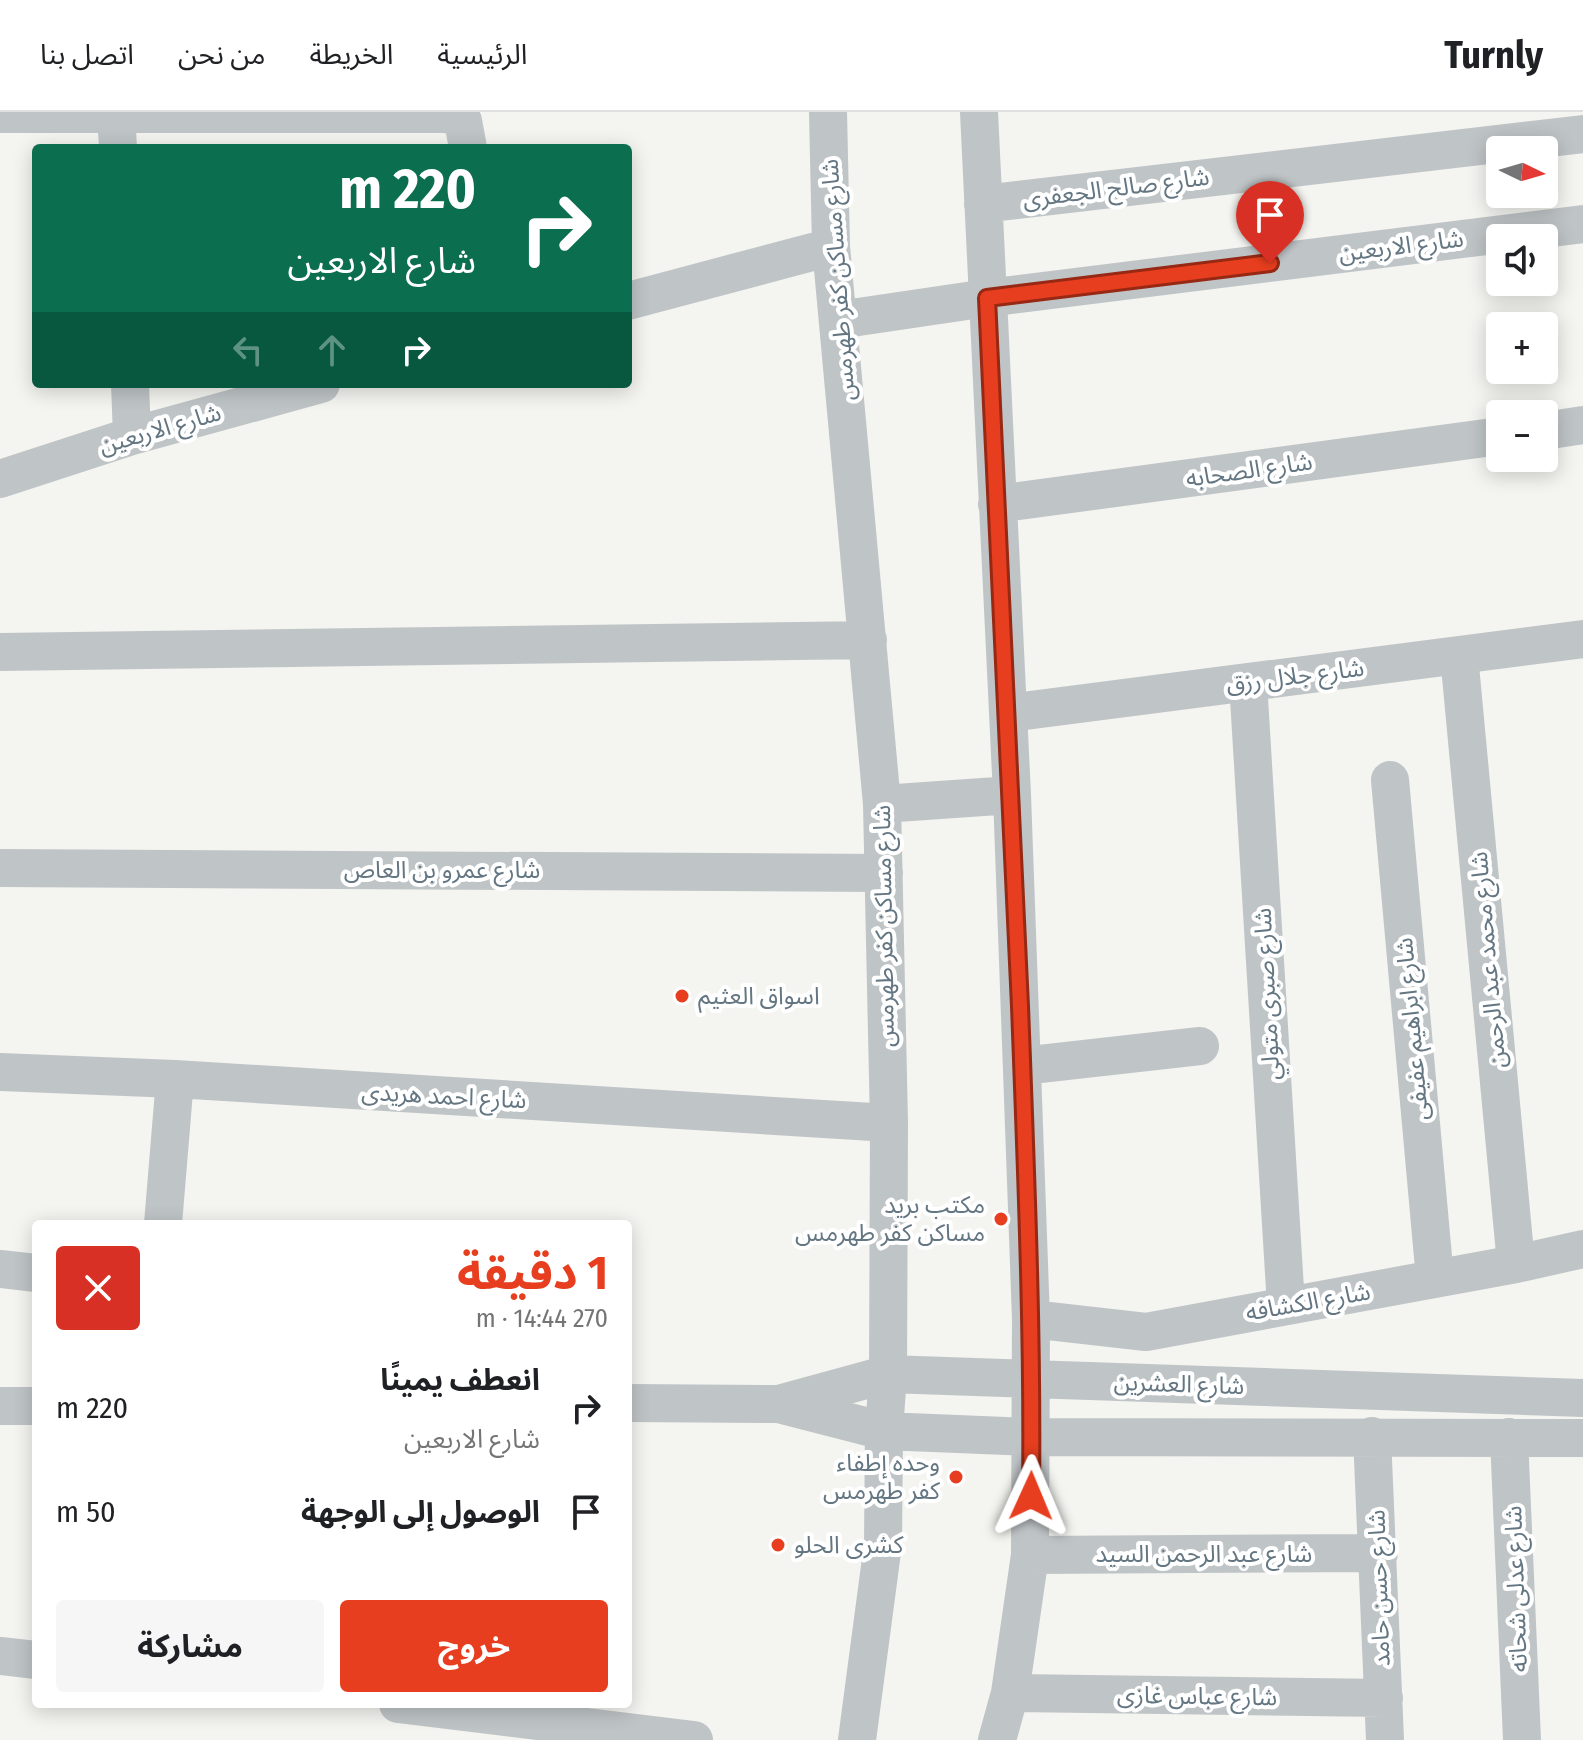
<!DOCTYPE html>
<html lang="ar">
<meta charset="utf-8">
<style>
:root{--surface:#fff;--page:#f6f6f6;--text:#202124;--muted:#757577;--line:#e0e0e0;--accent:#e63e1e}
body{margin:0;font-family:"Fira Sans Condensed","Noto Sans Arabic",sans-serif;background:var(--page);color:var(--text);direction:rtl;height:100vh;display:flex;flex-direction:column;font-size:30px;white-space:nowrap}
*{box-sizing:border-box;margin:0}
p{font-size:26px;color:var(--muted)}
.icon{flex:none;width:44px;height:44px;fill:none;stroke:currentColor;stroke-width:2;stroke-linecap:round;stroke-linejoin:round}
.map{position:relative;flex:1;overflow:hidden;direction:ltr}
.panel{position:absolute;left:32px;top:1108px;width:600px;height:488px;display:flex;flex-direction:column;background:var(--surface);border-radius:8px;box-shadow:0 4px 20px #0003;direction:rtl}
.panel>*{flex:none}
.hud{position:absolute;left:32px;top:32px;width:600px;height:244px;border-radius:8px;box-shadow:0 4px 20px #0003;direction:rtl;background:#0b6e4f;color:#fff;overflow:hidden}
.needle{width:52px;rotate:95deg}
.controls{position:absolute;left:1486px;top:24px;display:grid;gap:16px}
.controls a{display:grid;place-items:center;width:72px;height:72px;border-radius:8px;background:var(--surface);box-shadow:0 4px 20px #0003;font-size:40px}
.pin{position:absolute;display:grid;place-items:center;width:68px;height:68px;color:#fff;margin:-82px -34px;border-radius:50% 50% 50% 0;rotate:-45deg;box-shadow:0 0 8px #0007}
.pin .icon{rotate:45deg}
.me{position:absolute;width:88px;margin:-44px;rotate:1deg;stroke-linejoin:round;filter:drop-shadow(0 0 6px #0008)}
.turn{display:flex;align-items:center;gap:28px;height:168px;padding:0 24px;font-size:36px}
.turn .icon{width:104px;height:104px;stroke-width:2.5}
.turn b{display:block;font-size:56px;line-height:68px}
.lanes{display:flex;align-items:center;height:76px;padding:0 24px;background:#0003;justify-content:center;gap:40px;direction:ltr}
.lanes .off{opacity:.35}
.round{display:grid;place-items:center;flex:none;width:84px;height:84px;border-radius:8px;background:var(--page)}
.summary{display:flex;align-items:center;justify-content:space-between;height:136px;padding:0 24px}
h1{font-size:48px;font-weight:700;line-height:60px;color:var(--accent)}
.action{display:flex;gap:16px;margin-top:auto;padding:16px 24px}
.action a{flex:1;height:92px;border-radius:8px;background:var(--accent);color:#fff;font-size:32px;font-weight:700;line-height:92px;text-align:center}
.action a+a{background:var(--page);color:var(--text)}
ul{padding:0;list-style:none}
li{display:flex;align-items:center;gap:24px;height:104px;padding:0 24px}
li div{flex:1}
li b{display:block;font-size:30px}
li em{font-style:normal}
header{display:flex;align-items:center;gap:48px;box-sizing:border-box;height:112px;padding:0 40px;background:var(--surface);border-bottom:2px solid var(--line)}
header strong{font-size:38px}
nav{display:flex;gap:44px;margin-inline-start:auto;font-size:28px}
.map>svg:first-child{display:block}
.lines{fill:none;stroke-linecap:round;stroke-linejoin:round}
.minor{stroke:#bfc4c6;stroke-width:38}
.route-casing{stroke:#962814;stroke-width:20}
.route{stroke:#e63e1e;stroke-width:14}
.poi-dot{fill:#e63e1e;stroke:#fff;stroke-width:3}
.labels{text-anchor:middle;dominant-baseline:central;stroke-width:8;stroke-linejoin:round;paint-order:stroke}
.street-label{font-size:24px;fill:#637682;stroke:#fff}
.poi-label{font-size:24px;fill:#637682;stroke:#fff;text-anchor:start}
</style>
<header>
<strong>Turnly</strong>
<nav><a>الرئيسية</a><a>الخريطة</a><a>من نحن</a><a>اتصل بنا</a></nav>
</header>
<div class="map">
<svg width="1583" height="1628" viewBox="0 0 1583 1628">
<rect width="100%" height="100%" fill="#f4f4f0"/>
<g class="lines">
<path class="minor" d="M 116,0 L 118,36
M 828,0 L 831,135 L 882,692 L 889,1011 L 888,1262 L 884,1319 L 883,1432 L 857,1628
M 979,0 L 1012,683 L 1031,1207 L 1030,1443 L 1010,1581 L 997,1628
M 0,2 L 444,2 L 454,3 L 463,9 L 468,36
M 983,92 L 1583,22
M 628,189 L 831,135
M 838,208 L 987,186 L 1583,112
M 130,272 L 132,324
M 1544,319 L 1583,313
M 0,367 L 132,324 L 321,272
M 997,392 L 1500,324
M 0,540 L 868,528
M 1459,543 L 1516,1152
M 1248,570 L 1286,1194
M 1008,601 L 1583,527
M 1390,668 L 1435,1167
M 882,692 L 1012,683
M 0,756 L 884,761
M 1022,954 L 1200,934
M 0,960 L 175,967 L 889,1011
M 163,1112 L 175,967
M 0,1157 L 36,1161
M 1031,1207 L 1146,1220 L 1516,1152 L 1583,1137
M 628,1291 L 779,1292 L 884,1319 L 1032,1325 L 1583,1326
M 782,1291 L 888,1262 L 1583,1286
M 0,1294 L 36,1294
M 1372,1324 L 1385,1628
M 1509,1325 L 1522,1628
M 1030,1443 L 1379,1441
M 0,1544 L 36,1548
M 1010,1581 L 1384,1586
M 398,1592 L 694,1628"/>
</g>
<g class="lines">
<defs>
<path id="route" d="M 1031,1384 C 1033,1221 1026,1057 1020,894 C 1011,658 999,422 987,186 L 1270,151"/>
</defs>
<use href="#route" class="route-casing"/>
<use href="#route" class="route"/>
</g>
<g class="poi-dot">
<circle cx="682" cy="884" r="8"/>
<circle cx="1001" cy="1107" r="8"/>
<circle cx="956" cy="1365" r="8"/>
<circle cx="778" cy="1433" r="8"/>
</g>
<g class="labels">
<g class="street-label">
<text transform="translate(1116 76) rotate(-7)">شارع صالح الجعفرى</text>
<text transform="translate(1401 134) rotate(-7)">شارع الاربعين</text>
<text transform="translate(838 168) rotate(-94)">شارع مساكن كفر طهرمس</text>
<text transform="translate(160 317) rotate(-16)">شارع الاربعين</text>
<text transform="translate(1249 358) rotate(-8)">شارع الصحابه</text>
<text transform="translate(1295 564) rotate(-7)">شارع جلال رزق</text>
<text x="442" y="758">شارع عمرو بن العاص</text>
<text transform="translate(884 814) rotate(-91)">شارع مساكن كفر طهرمس</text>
<text transform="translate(1488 848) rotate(-95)">شارع محمد عبد الرحمن</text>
<text transform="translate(1267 882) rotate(-93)">شارع صبرى متولي</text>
<text transform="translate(1412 917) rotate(-95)">شارع ابراهيم عفيفى</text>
<text transform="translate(444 984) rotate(3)">شارع احمد هريدى</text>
<text transform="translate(1308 1190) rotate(-10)">شارع الكشافه</text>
<text transform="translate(1179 1272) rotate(2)">شارع العشرين</text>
<text x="1204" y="1442">شارع عبد الرحمن السيد</text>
<text transform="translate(1379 1476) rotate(-92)">شارع حسن حامد</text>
<text transform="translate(1516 1477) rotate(-92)">شارع عدلى شحاته</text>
<text transform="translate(1197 1584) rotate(1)">شارع عباس غازى</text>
</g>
<g class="poi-label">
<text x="698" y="884">اسواق العثيم</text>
<text x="985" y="1093" text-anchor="end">مكتب بريد<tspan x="985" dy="28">مساكن كفر طهرمس</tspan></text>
<text x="940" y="1351" text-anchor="end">وحده إطفاء<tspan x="940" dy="28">كفر طهرمس</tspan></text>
<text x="794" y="1433">كشرى الحلو</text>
</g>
</g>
</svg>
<div class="controls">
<a><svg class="needle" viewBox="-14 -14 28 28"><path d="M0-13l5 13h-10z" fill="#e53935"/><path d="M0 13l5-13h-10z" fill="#757577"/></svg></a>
<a><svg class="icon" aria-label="sound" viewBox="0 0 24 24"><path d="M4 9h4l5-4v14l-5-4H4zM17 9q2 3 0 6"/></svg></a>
<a>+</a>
<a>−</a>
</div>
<div class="pin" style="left:1270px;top:151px;background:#d93025"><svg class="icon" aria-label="arrive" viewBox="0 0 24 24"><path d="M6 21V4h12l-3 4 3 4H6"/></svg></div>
<svg class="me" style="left:1031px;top:1384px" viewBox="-20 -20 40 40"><path d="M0-17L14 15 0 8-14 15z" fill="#e63e1e" stroke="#fff" stroke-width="4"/></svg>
<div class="hud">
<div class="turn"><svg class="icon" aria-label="right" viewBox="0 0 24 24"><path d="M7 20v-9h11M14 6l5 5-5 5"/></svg><div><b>220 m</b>شارع الاربعين</div></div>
<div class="lanes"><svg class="icon off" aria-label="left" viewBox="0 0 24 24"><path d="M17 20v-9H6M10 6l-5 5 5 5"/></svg><svg class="icon off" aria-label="ahead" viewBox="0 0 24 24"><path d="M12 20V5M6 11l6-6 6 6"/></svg><svg class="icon" aria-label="right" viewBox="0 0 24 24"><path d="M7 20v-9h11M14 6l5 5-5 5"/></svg></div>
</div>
<section class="panel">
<div class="summary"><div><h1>1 دقيقة</h1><p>270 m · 14:44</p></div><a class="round" style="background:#d93025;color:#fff"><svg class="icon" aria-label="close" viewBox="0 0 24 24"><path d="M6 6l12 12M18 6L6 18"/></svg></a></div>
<ul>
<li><svg class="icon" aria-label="right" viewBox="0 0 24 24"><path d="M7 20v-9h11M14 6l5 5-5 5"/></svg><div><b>انعطف يمينًا</b><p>شارع الاربعين</p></div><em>220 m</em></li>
<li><svg class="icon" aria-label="arrive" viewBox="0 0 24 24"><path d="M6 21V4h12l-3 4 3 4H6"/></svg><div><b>الوصول إلى الوجهة</b></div><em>50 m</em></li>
</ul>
<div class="action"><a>خروج</a><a>مشاركة</a></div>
</section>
</div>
